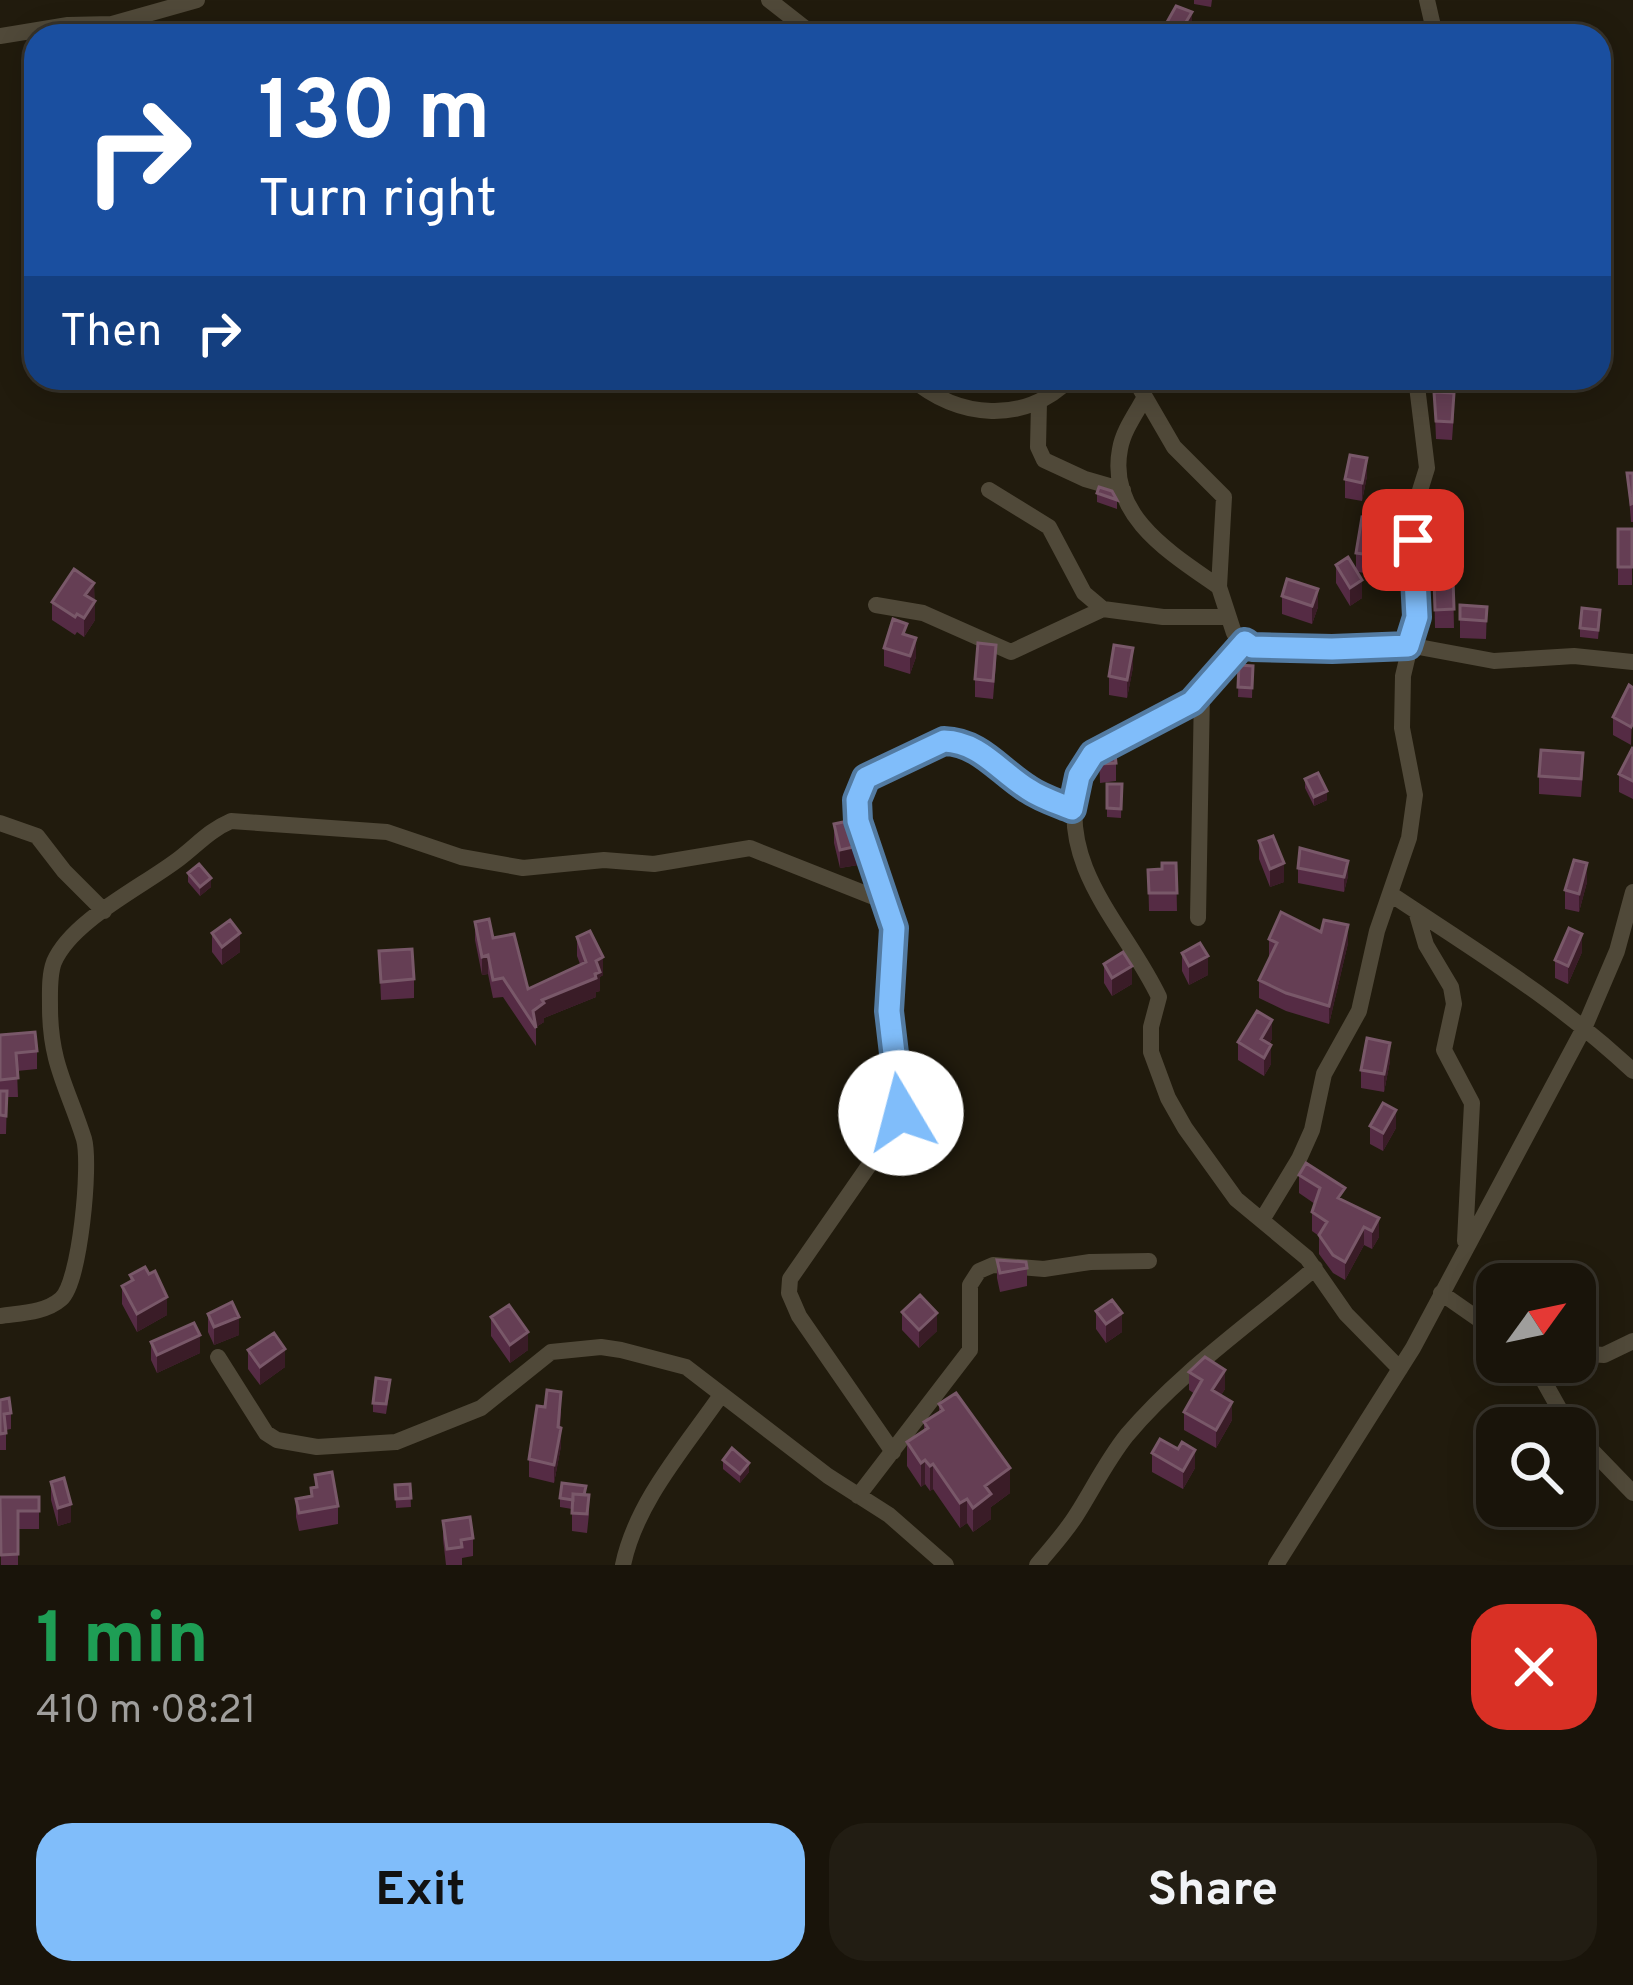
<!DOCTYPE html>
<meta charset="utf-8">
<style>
:root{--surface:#19140a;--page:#221d13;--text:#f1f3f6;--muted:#9f9e9c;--line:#37332b;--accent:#80bdfa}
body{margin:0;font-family:Overpass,sans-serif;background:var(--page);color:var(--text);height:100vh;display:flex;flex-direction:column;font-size:45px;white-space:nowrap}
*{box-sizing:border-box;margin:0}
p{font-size:39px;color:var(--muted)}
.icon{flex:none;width:66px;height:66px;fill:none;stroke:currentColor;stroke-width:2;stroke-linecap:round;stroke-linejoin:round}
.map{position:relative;height:1565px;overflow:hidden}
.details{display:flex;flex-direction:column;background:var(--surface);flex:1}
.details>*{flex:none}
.guide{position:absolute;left:24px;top:24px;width:1587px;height:366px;border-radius:36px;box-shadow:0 6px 30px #0003,0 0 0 3px var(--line);background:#1a4fa0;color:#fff;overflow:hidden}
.needle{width:78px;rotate:57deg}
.controls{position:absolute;left:1476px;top:1263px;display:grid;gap:24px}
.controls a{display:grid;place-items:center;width:120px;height:120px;border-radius:24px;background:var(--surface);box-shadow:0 6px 30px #0003,0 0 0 3px var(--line);font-size:60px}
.pin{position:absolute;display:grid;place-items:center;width:102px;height:102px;color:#fff;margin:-51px;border-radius:24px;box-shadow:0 6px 18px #0006}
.me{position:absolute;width:132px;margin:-66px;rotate:352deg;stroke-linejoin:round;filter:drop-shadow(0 0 9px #0008)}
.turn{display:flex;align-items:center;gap:42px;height:252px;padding:0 36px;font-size:54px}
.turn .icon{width:156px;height:156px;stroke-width:2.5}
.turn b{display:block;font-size:84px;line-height:102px}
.then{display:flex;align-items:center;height:114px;padding:0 36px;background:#0003;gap:24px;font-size:45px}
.round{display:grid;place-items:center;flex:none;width:126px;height:126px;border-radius:36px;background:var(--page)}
.head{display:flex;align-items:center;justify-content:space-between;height:204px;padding:0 36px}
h1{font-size:72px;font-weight:700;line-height:90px;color:#1e9e55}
.action{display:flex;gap:24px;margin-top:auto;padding:24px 36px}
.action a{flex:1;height:138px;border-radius:36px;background:var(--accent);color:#111;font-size:48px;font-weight:700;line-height:138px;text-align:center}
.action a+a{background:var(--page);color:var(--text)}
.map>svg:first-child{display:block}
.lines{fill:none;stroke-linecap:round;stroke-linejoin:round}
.minor{stroke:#504939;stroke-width:16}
.wall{fill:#552b44}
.shaded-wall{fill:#3a1c27}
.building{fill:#653e54;stroke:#795869;stroke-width:3}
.route-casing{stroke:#537ba2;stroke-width:30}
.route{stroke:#80bdfa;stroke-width:21}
</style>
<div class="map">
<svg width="1633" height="1565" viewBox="0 0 1633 1565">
<rect width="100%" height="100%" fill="#211b0d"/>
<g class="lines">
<path class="minor" d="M 769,0 L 815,36
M 1427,0 L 1433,26 L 1429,36
M 0,36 L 68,25 L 112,24 L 197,0
M 911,378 C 958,419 1025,425 1071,378
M 1134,378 L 1174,447 L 1224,497 L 1219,587 L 1234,633 L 1253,647 L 1332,649 L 1408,645 L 1494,661 L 1574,656 L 1633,662
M 1145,397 C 1136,413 1123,431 1120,449 C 1107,516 1172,554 1219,587
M 1039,402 L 1038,447 L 1044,460 L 1085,479 L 1123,490
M 989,490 L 1049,527 L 1084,593 L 1103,609 L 1163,617 L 1227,617
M 876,605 L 923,613 L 1011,652 L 1103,609
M 1245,642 C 1218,673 1194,703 1158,723 C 1139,733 1117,738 1099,749 C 1086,758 1080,773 1077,788 C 1060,870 1127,929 1159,997 L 1151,1027 L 1151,1052 L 1168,1098 L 1185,1128 L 1236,1199 L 1307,1258 L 1346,1314 L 1400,1369
M 0,823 L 37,836 L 64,871 L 104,911
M 1392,895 C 1479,953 1556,999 1633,1071
M 1416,911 L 1426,945 L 1451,987 L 1454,1004 L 1444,1050 L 1472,1103 L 1465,1241
M 1198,918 L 1202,691
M 1262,1220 L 1299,1159 L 1312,1130 L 1324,1074 L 1359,1011 L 1377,931 L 1409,838 L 1415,795 L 1402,728 L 1403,676 L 1417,617 L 1413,513 L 1427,468 L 1416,378
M 1441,1293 L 1497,1332
M 0,1316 C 20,1313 45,1313 61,1299 C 80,1283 91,1164 84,1139 C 68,1088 50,1064 50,1007 C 50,993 49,975 54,962 C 72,920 144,886 180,858 C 198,844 210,830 231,821 L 387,832 L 461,857 L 523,868 L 604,860 L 654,864 L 750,848 L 889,903
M 1575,1353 L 1604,1355 L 1633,1341
M 218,1357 L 266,1433 L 277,1440 L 317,1447 L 396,1442 L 481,1408 L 551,1352 L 601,1347 L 621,1350 L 686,1367 L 828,1476 L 889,1515 L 946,1565
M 1533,1362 L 1570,1428
M 1575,1433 L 1633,1493
M 893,1452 L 799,1316 L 789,1293 L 790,1279 L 897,1125 C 909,1093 891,1051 889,1017 C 887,984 899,949 892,916 C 884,878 841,825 861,785 C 868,770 933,744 950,741 L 980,751 L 1026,788 L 1072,809
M 858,1496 L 970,1350 L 970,1285 L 979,1271 L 993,1265 L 1044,1269 L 1090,1262 L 1149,1261
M 623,1565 C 636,1502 685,1447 721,1395
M 1037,1565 C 1051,1548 1066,1532 1077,1514 C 1094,1487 1107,1460 1127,1435 C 1182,1370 1251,1324 1315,1268
M 1276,1565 L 1413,1348 L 1585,1026 L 1617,951 L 1633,892"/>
</g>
<path class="wall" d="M 1194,0 L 1212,0 L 1211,7 L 1194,4 Z
M 1166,24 L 1192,31 L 1189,36 L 1166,36 Z
M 1434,392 L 1454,412 L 1452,440 L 1436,439 Z
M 1627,473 L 1633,473 L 1633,522 L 1631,522 Z
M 1367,476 L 1362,501 L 1345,498 L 1345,479 Z
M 1097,493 L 1117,500 L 1117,509 L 1097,502 Z
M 1618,529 L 1632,529 L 1632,585 L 1618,585 Z
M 1382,539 L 1377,574 L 1357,572 L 1362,598 L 1350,606 L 1336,583 L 1336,565 L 1356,570 L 1356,553 Z
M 1434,579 L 1453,579 L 1454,628 L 1435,628 Z
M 94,583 L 95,620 L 84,637 L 77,632 L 75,635 L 52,620 L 52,602 Z
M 1282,596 L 1318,607 L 1312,624 L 1282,614 Z
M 1460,605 L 1487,607 L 1486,639 L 1460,638 Z
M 1600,619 L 1598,639 L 1580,637 L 1580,628 Z
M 907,635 L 916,657 L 910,674 L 884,666 L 884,648 Z
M 996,663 L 993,699 L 975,697 L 975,679 Z
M 1239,665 L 1253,666 L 1252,698 L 1238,697 Z
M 1133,667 L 1127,698 L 1109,695 L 1109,676 Z
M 1633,688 L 1631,745 L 1613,735 L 1613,717 Z
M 1633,747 L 1633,799 L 1619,792 L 1619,774 Z
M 1099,749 L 1116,763 L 1116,781 L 1100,783 Z
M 1583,771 L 1581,797 L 1539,794 L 1539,776 Z
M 1305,779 L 1327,800 L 1314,806 L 1305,788 Z
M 1107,784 L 1122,784 L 1121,818 L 1107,817 Z
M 834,824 L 858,865 L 840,868 L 834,843 Z
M 1259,841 L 1284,882 L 1270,887 L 1259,859 Z
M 1176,863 L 1177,911 L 1149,911 L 1148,870 L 1162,869 Z
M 1298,868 L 1348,876 L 1344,892 L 1298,883 Z
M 188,873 L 211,887 L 200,896 L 188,882 Z
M 1587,882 L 1579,912 L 1565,909 L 1565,890 Z
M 475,922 L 493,938 L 528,989 L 580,964 L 577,956 L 577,937 L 603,975 L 600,977 L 600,991 L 596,992 L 596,997 L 544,1018 L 544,1022 L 536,1027 L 536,1046 L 503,997 L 493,998 L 488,974 L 482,975 L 475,940 Z
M 212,933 L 240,952 L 222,965 L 212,952 Z
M 1269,939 L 1348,943 L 1329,1024 L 1286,1011 L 1259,998 L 1259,980 L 1269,958 Z
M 379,951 L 414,979 L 414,998 L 381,1000 Z
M 1582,952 L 1568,984 L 1555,978 L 1555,960 Z
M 1182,953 L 1208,975 L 1189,985 L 1182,971 Z
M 1104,964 L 1132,984 L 1112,996 L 1104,983 Z
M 0,1035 L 37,1051 L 37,1069 L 17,1071 L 18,1097 L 7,1097 L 6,1134 L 0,1134 Z
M 1272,1039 L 1269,1044 L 1271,1064 L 1264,1076 L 1238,1060 L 1238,1042 Z
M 1390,1061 L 1384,1092 L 1361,1088 L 1361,1070 Z
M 1370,1126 L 1396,1128 L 1383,1151 L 1370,1144 Z
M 1299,1175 L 1345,1202 L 1379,1237 L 1372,1249 L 1364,1245 L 1345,1280 L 1333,1273 L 1319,1254 L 1319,1236 L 1312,1231 L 1312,1212 L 1315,1204 L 1299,1193 Z
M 997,1260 L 1027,1268 L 1027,1286 L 1000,1292 L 997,1278 Z
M 130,1275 L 167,1315 L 137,1332 L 122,1304 L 122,1286 L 130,1282 Z
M 1096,1311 L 1122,1332 L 1106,1343 L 1096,1329 Z
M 902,1312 L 937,1331 L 919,1348 L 902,1330 Z
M 208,1314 L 239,1335 L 214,1345 L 208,1332 Z
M 491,1317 L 528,1350 L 510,1363 L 491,1336 Z
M 151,1342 L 200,1353 L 157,1373 L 151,1360 Z
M 248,1350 L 285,1367 L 260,1385 L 248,1369 Z
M 1189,1372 L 1225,1389 L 1221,1395 L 1232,1420 L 1216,1448 L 1184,1430 L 1184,1412 L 1195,1394 L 1189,1390 Z
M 390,1389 L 386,1414 L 373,1412 L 373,1403 Z
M 0,1400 L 11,1413 L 11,1429 L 6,1430 L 6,1450 L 0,1450 Z
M 939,1404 L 1010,1493 L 991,1507 L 991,1519 L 973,1532 L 967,1523 L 960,1528 L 933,1489 L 930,1491 L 925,1484 L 921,1487 L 907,1466 L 907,1442 L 924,1430 L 924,1422 L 939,1412 Z
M 561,1410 L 560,1428 L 561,1446 L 554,1483 L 529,1477 L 529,1459 Z
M 1152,1453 L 1195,1468 L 1183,1489 L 1152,1472 Z
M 723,1460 L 749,1472 L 740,1483 L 723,1469 Z
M 315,1475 L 338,1506 L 338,1524 L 299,1531 L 296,1517 L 296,1499 L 311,1496 L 311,1488 L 315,1487 Z
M 51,1482 L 71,1522 L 58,1526 L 51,1500 Z
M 410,1484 L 411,1507 L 396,1508 L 395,1485 Z
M 586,1495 L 589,1514 L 587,1533 L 572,1531 L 572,1509 L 560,1507 L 560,1498 Z
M 0,1497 L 39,1497 L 39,1529 L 18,1529 L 18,1565 L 1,1565 Z
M 443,1521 L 473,1538 L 473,1556 L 462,1558 L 462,1565 L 446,1565 L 443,1539 Z"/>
<path class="shaded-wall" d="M 1192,12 L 1192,31 L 1189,36 L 1180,36 L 1180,32 Z
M 1367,458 L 1367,476 L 1362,501 L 1362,483 Z
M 1382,520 L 1382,539 L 1377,574 L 1377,556 Z
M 1452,552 L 1452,562 L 1435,565 L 1435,556 Z
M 1362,580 L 1362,598 L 1350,606 L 1350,588 Z
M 94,583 L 94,601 L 85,595 Z
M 1318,589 L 1318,607 L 1312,624 L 1312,606 Z
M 95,601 L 95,620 L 84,637 L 84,618 Z
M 916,638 L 916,657 L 910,674 L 910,656 Z
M 1133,648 L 1133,667 L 1127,698 L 1127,680 Z
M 1327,791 L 1327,800 L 1314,806 L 1314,797 Z
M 858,846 L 858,865 L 840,868 L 840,850 Z
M 1348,861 L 1348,876 L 1344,892 L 1344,877 Z
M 1284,863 L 1284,882 L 1270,887 L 1270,869 Z
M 1587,863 L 1587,882 L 1579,912 L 1579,894 Z
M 211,878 L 211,887 L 200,896 L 200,887 Z
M 1348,925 L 1348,943 L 1329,1024 L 1329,1006 Z
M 240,933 L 240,952 L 222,965 L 222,947 Z
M 1582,934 L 1582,952 L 1568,984 L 1568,966 Z
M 488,955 L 488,974 L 482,975 L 482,957 Z
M 1208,956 L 1208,975 L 1189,985 L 1189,966 Z
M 603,957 L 603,975 L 600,977 L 600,991 L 596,992 L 596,997 L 544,1018 L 544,1022 L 536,1027 L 533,1011 L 542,1000 Z
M 1132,966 L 1132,984 L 1112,996 L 1112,978 Z
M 1272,1020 L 1272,1039 L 1261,1057 L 1261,1039 Z
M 1390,1043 L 1390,1061 L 1384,1092 L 1384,1074 Z
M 1271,1045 L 1271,1064 L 1264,1076 L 1264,1058 Z
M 1396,1110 L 1396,1128 L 1383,1151 L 1383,1133 Z
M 1379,1218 L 1379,1237 L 1372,1249 L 1372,1231 Z
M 1364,1227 L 1364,1245 L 1345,1280 L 1345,1262 Z
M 167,1297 L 167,1315 L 137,1332 L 137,1314 Z
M 937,1313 L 937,1331 L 919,1348 L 919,1330 Z
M 1122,1313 L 1122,1332 L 1106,1343 L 1106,1324 Z
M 239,1317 L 239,1335 L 214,1345 L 214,1327 Z
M 528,1332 L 528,1350 L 510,1363 L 510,1345 Z
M 200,1335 L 200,1353 L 157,1373 L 157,1355 Z
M 285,1349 L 285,1367 L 260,1385 L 260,1367 Z
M 1225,1370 L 1225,1389 L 1212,1408 L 1212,1390 Z
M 1232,1402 L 1232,1420 L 1216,1448 L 1216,1430 Z
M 561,1428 L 561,1446 L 554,1483 L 554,1465 Z
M 1195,1450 L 1195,1468 L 1183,1489 L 1183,1471 Z
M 925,1460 L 925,1484 L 921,1487 L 921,1463 Z
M 749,1463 L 749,1472 L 740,1483 L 740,1474 Z
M 933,1464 L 933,1489 L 930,1491 L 930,1466 Z
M 1010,1468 L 1010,1493 L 991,1507 L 991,1519 L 973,1532 L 973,1508 L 985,1486 Z
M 967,1499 L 967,1523 L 960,1528 L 960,1503 Z
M 71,1504 L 71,1522 L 58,1526 L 58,1508 Z"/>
<path class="building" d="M 1176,6 L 1192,12 L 1180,32 L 1166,24 Z
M 1434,392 L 1454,393 L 1452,422 L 1436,421 Z
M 1350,455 L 1367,458 L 1362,483 L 1345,479 Z
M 1627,473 L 1633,473 L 1633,503 L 1631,504 Z
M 1099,487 L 1112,491 L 1117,500 L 1097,493 Z
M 1362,517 L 1382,520 L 1377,556 L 1356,553 Z
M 1618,529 L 1632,529 L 1632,567 L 1618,567 Z
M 1447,531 L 1452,552 L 1435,556 L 1430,535 Z
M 1348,557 L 1362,580 L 1350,588 L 1336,565 Z
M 74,569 L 94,583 L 85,595 L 95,601 L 84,618 L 77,614 L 75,617 L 52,602 Z
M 1287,579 L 1318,589 L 1312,606 L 1282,596 Z
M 1434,579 L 1453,579 L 1454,609 L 1435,610 Z
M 1460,605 L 1487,607 L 1486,621 L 1460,619 Z
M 1582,608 L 1600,610 L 1598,630 L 1580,628 Z
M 893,619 L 907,624 L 903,634 L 916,638 L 910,656 L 884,648 Z
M 978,643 L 996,645 L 993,681 L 975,679 Z
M 1114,645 L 1133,648 L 1127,680 L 1109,676 Z
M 1239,665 L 1253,666 L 1252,688 L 1238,687 Z
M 1629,685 L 1633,688 L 1633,723 L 1631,727 L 1613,717 Z
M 1113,737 L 1116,763 L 1100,764 L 1099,749 Z
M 1633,747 L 1633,781 L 1619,774 Z
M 1541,750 L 1583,753 L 1581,779 L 1539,776 Z
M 1318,773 L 1327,791 L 1314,797 L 1305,779 Z
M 1107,784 L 1122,784 L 1121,809 L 1107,808 Z
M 848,821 L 858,846 L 840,850 L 834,824 Z
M 1273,836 L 1284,863 L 1270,869 L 1259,841 Z
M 1300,848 L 1348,861 L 1344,877 L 1298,868 Z
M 1574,860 L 1587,863 L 1579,894 L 1565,890 Z
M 1162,863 L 1176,863 L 1177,893 L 1149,893 L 1148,870 L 1162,869 Z
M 199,864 L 211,878 L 200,887 L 188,873 Z
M 1281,912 L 1321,932 L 1324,920 L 1348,925 L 1329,1006 L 1286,993 L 1259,980 L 1277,943 L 1269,939 Z
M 489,919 L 493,938 L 514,934 L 528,989 L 586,962 L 577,937 L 590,931 L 603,957 L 596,961 L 600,972 L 595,974 L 596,978 L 542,1000 L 544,1003 L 533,1011 L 536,1028 L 503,978 L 493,980 L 488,955 L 482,957 L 475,922 Z
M 230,920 L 240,933 L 222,947 L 212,933 Z
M 1569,928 L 1582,934 L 1568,966 L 1555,960 Z
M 1200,943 L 1208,956 L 1189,966 L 1182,953 Z
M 412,949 L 414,979 L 381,982 L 379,951 Z
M 1123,952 L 1132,966 L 1112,978 L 1104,964 Z
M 1257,1011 L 1272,1020 L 1261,1039 L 1271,1045 L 1264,1058 L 1238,1042 Z
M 35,1032 L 37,1051 L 16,1053 L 18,1078 L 0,1080 L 0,1035 Z
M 1367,1038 L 1390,1043 L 1384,1074 L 1361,1070 Z
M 0,1091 L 7,1091 L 6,1116 L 0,1115 Z
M 1383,1103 L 1396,1110 L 1383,1133 L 1370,1126 Z
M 1306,1163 L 1345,1188 L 1338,1198 L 1379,1218 L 1372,1231 L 1364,1227 L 1345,1262 L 1333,1255 L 1319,1235 L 1327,1222 L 1312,1212 L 1320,1188 L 1299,1175 Z
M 997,1260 L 1026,1262 L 1027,1268 L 1000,1273 Z
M 145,1267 L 149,1274 L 155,1271 L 167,1297 L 137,1314 L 122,1286 L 133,1280 L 130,1275 Z
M 920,1295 L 937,1313 L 919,1330 L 902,1312 Z
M 1112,1300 L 1122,1313 L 1106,1324 L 1096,1311 Z
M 232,1302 L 239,1317 L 214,1327 L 208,1314 Z
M 509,1305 L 528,1332 L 510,1345 L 491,1317 Z
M 194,1323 L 200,1335 L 157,1355 L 151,1342 Z
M 274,1333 L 285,1349 L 260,1367 L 248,1350 Z
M 1205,1357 L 1225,1370 L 1212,1390 L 1232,1402 L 1216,1430 L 1184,1412 L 1202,1380 L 1189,1372 Z
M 376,1378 L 390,1380 L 386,1404 L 373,1403 Z
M 547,1390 L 561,1392 L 558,1427 L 561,1428 L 554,1465 L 529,1459 L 537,1406 L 545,1407 Z
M 956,1393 L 1010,1468 L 985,1486 L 991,1494 L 973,1508 L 967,1499 L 960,1503 L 933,1464 L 930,1466 L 925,1460 L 921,1463 L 907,1442 L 928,1428 L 924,1422 L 943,1410 L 939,1404 Z
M 9,1398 L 11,1413 L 4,1414 L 6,1433 L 0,1434 L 0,1400 Z
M 1160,1439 L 1178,1449 L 1182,1442 L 1195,1450 L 1183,1471 L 1152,1453 Z
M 732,1448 L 749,1463 L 740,1474 L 723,1460 Z
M 332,1472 L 338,1506 L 299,1513 L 296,1499 L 312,1496 L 311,1488 L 317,1487 L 315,1475 Z
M 64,1478 L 71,1504 L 58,1508 L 51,1482 Z
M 562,1483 L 586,1486 L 584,1495 L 573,1494 L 573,1500 L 560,1498 Z
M 410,1484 L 411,1498 L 396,1499 L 395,1485 Z
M 573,1494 L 589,1495 L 587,1514 L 572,1513 Z
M 0,1497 L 39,1497 L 39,1511 L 18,1511 L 18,1554 L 1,1555 Z
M 470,1517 L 473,1538 L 461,1540 L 462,1547 L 447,1549 L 443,1521 Z"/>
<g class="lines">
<defs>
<path id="route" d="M 901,1113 L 889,1011 L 894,928 L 858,821 L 857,800 L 866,778 L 944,741 C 980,742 999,771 1028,789 C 1041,798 1057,803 1072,809 L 1079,776 L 1093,754 L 1192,702 L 1245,642 L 1252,647 L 1332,649 L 1408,646 L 1417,617 L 1413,540"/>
</defs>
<use href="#route" class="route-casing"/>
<use href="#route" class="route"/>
</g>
</svg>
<div class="controls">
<a><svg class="needle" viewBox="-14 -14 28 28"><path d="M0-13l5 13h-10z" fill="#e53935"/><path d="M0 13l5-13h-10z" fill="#9f9e9c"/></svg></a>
<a><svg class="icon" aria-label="search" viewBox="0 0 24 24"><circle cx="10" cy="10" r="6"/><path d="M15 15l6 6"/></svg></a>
</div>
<div class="pin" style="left:1413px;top:540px;background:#d93025"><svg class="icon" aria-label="arrive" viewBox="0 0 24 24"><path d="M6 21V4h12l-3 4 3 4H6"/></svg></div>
<svg class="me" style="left:901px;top:1113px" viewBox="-20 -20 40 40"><circle r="19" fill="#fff"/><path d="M0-13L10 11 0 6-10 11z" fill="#80bdfa"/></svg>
<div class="guide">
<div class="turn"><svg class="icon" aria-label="right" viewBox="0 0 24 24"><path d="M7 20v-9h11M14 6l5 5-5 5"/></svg><div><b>130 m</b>Turn right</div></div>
<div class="then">Then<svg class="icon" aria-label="right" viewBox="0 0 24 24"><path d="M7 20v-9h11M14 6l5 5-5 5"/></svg></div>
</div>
</div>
<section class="details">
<div class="head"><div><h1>1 min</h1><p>410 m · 08:21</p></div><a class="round" style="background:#d93025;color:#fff"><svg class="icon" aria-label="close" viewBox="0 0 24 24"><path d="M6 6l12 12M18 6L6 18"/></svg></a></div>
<div class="action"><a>Exit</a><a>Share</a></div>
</section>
